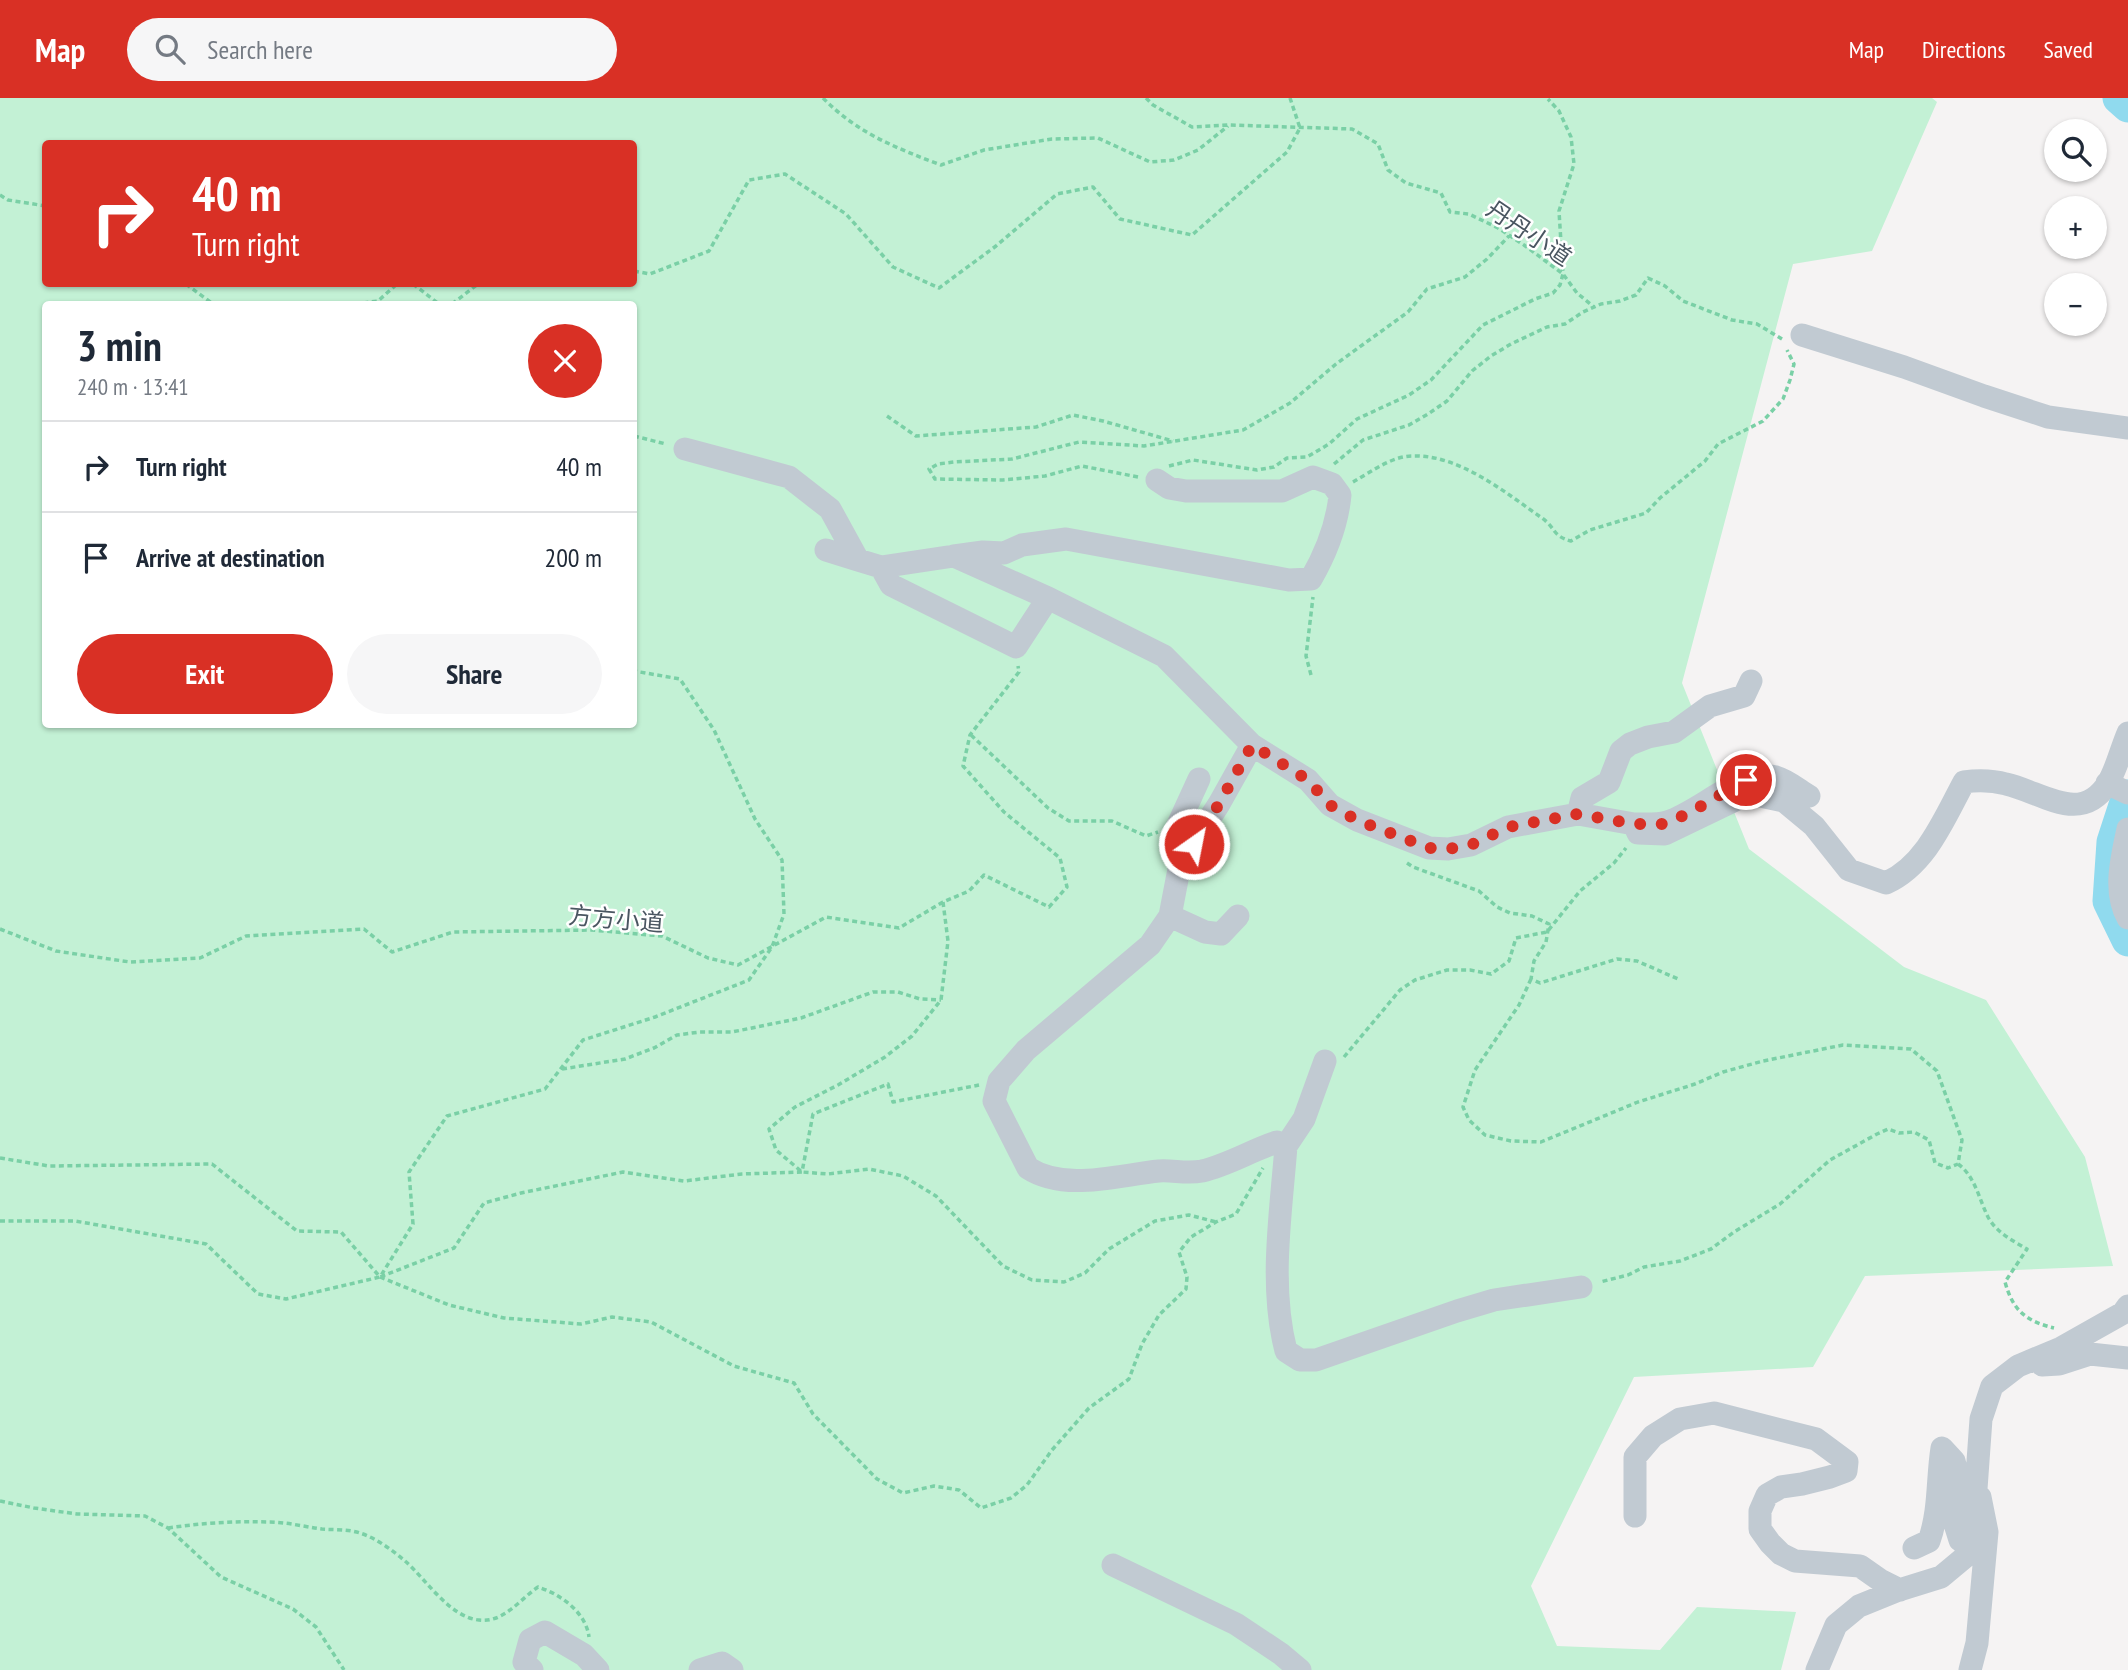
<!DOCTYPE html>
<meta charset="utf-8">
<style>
:root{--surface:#fff;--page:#f6f6f7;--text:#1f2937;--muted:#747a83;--line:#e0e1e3;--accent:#d93025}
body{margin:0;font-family:"PT Sans Narrow","Noto Sans SC",sans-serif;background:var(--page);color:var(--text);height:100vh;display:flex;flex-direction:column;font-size:26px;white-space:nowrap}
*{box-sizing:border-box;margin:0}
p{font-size:23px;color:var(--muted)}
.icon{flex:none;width:38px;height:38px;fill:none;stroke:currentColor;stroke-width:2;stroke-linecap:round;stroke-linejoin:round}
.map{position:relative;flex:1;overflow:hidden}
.side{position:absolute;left:42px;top:203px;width:595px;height:427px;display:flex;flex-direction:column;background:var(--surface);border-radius:7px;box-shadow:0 2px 5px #0004}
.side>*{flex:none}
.hud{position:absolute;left:42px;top:42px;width:595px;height:147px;border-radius:7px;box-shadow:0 2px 5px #0004;background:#d93025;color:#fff;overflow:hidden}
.fabs{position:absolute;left:2044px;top:21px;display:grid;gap:14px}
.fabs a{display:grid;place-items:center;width:63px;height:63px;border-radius:50%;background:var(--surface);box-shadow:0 2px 5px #0004;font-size:35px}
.pin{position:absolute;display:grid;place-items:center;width:60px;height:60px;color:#fff;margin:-30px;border:4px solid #fff;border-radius:50%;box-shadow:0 2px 7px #0007}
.me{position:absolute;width:77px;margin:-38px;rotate:33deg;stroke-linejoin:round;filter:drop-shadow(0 0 5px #0008)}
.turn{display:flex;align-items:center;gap:24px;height:147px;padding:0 35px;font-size:32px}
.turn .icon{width:91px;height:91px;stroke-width:2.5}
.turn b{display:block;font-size:49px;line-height:60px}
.round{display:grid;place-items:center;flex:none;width:74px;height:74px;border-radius:37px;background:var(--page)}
.head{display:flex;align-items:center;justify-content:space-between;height:119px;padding:0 35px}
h1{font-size:42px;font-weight:600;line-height:52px}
.cta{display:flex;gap:14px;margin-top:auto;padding:14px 35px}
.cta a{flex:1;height:80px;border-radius:42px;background:var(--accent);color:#fff;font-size:28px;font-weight:600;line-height:80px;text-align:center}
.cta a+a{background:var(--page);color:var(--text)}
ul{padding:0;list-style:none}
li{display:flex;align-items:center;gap:21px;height:91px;padding:0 35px;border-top:2px solid var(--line)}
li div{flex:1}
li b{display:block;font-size:26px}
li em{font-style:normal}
header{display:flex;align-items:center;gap:42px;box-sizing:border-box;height:98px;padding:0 35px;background:var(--accent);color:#fff}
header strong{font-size:33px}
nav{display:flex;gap:38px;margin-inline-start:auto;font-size:24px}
.search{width:490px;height:63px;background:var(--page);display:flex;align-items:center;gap:18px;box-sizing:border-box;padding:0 24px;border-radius:38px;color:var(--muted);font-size:26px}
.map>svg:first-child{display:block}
.green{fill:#c3f1d5;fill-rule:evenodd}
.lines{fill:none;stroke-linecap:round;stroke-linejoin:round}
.river{stroke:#90daee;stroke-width:33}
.path{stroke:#7ad0a6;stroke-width:3.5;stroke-dasharray:5 3.5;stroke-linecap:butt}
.minor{stroke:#c1cad2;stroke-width:23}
.route{stroke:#d93025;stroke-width:12;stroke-dasharray:0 21.6}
.labels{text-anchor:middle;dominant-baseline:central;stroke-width:5;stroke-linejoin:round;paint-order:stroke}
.street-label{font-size:24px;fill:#4a5661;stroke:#fff}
</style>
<header>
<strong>Map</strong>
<div class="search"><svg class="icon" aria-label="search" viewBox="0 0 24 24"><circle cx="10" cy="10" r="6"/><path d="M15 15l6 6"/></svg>Search here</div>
<nav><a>Map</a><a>Directions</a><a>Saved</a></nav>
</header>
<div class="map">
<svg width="2128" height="1572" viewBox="0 0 2128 1572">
<rect width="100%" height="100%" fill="#f5f3f3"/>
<path class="green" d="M 0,0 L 1932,0 L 1937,4 L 1872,153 L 1793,166 L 1682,585 L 1749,751 L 1904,869 L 1986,902 L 2085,1059 L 2113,1168 L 1865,1178 L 1813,1269 L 1634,1279 L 1531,1488 L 1557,1548 L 1660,1552 L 1697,1509 L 1796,1514 L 1781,1572 L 0,1572 ZM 46,46 L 634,46 L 634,186 L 46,186 ZM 46,206 L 634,206 L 634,626 L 46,626 Z"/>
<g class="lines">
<path class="river" d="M 2119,0 L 2128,8
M 2128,698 L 2113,744 L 2109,803 L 2128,842"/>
<path class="path" d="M 823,0 C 857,35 896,50 941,67 L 984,52 L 1052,41 L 1098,40 L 1150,64 L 1174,62 L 1198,52 L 1228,28
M 1146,0 L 1153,7 L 1192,29 L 1229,27 L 1352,31 L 1378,46 L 1388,72 L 1406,85 L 1441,95 L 1450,114 L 1469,116 L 1498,130 L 1524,147 L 1563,176 L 1577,195 L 1594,209
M 0,97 L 8,102 L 46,108
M 634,173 L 650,176 L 709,153 L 749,82 L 785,76 L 846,116 L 893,169 L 939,190 L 996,148 L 1057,96 L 1093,89 L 1120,121 L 1192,137 L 1287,54 L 1300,30 L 1290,0
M 186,186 L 213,206
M 413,186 L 439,206
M 355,206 L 378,203 L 397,186
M 452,206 L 478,186
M 887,318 L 916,338 L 1036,329 L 1073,317 L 1103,323 L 1173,343
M 634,338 L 666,346
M 1334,366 L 1363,342 L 1409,327 L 1428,316 L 1447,303 L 1472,273 L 1491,258 L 1511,246 L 1547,229 L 1565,226 L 1583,214 L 1601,206 L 1620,203 L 1636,197 L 1648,180 L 1665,188 L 1683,203 L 1732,222 L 1757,226 L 1782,241
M 1169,368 L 1193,362 L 1257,372 L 1274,369 L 1287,360 L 1307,359 L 1329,346 L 1357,321 L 1409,297 L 1431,282 L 1483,227 L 1535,201 L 1553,195 L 1560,187 L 1563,176 L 1559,113 L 1574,66 L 1571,39 L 1559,13 L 1548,1
M 1138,379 L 1082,368 L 1045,378 L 1003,382 L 935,381 L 929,371 L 938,366 L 954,364 L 1012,361 L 1079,344 L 1144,348 L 1243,332 L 1290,305 L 1336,266 L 1408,214 L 1427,191 L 1465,179 L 1487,161 L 1509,138
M 1353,384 C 1371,374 1392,358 1412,358 C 1459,356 1506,395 1542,420 C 1556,430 1552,438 1571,443 L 1590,432 L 1646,415 L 1660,400 L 1705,363 L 1718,346 L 1763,323 L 1783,301 L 1790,282 L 1794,266 L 1787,252
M 1311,577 L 1306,558 L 1313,499
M 971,637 L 1048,710 L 1069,723 L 1112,723 L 1146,738 L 1158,734
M 1407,765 L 1413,769 L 1479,793 L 1497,809 L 1510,815 L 1532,818 L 1549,826 L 1546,844 L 1534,863 L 1531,881 L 1540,885 L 1617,861 L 1637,863 L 1678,881
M 943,804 L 948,843 L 941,902 L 912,938 L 885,959 L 838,987 L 795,1009 L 769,1031 L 776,1052 L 802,1074 L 828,1076 L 869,1071 L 903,1078 L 936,1098 L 1003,1168 L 1032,1182 L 1064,1184 L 1085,1175 L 1109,1151 L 1155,1123 L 1189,1117 L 1216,1124
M 0,831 L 56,853 L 130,864 L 200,860 L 246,838 L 364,831 L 392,854 L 453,834 L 591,832 L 662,838 L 708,860 L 738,867 L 826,819 L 899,830 L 943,804 L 969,793 L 984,777 L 1049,809 L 1067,789 L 1060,760 L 1004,714 L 963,668 L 970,637 L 1019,574 L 1018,568
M 1531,881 L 1519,907 L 1475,972 L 1463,1009 L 1469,1022 L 1485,1037 L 1511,1043 L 1541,1044 L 1638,1004 L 1695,986 L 1723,974 L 1763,963 L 1843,947 L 1911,951 L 1937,973 L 1962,1042 L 1958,1066 L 1948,1070 L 1935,1065 L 1929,1042 L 1914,1034 L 1899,1035 L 1888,1031 L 1877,1036 L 1830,1062 L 1780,1106 L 1734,1134 L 1711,1151 L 1680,1163 L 1644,1169 L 1628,1177 L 1600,1184
M 1344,959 L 1400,892 L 1415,882 L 1447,872 L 1470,872 L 1491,876 L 1509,863 L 1516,840 L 1547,834 L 1580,793 L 1614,765 L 1626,750
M 562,971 L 625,961 L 654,950 L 677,937 L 700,934 L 732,934 L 801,920 L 873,894 L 898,894 L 920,901 L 941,902
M 0,1060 L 49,1068 L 212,1066 L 297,1133 L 341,1134 L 380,1179 L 454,1150 L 484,1105 L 521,1095 L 623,1074 L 684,1083 L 742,1076 L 802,1074 L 813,1016 L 888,986 L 893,1004 L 979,987
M 1958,1066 C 1975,1078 1979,1101 1988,1119 C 1996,1134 2013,1143 2027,1151 L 2005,1184 C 2013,1213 2026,1223 2054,1230
M 0,1123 L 75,1123 L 206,1146 L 258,1196 L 286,1201 L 380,1179 L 413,1126 L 409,1074 L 447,1018 L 545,991 L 583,942 L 655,919 L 749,882 L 772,849 L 784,816 L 782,762 L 755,721 L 714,632 L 680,581 L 634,573
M 380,1179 L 449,1207 L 504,1220 L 581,1226 L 612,1219 L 651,1224 L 734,1268 L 794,1285 L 813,1316 L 877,1381 L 903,1395 L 934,1388 L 959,1392 L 981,1410 L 1011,1400 L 1027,1387 L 1052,1352 L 1089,1310 L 1129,1281 L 1142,1246 L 1159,1217 L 1186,1191 L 1187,1179 L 1179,1154 L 1191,1139 L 1216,1124 L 1236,1116 L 1263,1070
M 0,1403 L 34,1410 L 77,1416 L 145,1418 L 168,1430 L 221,1479 L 293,1511 L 316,1529 L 344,1572
M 168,1430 C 201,1425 235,1423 269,1424 C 287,1424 305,1429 322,1431 C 334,1432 348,1431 360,1435 C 376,1440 392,1452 405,1463 C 426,1481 449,1519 479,1522 C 504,1525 519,1502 538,1489 C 560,1496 586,1514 589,1539"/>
<path class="minor" d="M 1802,237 L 1904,269 L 1984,298 L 2048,319 L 2128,330
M 685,351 L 789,379 L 830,411 L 858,462 L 881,469 L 954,458 L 1048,500 L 1164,558 L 1252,647
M 826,452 L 858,462
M 954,458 L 983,454 L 1004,455 L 1022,447 L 1066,441 L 1289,482 L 1311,481 C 1326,455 1337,428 1340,397 L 1332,386 L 1313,379 L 1282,393 L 1186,393 L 1169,390 L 1157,382
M 881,469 L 891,487 L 1016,549 L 1048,500
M 2107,685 L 2128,695
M 1809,698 C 1799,692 1787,682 1776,679 C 1741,671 1700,714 1667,724 C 1657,727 1644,726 1634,726 L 1638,735 L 1665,736 L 1748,696 L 1760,698 L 1784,703 L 1814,728 L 1849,772 L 1886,785 C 1926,767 1944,721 1964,684 C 1979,682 1991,682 2006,686 C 2042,694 2081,728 2108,685 C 2117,670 2121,651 2128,635
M 1578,716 L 1508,729 L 1471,747 L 1448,751 L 1429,750 L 1357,722 L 1330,707 L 1308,682 L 1252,647 L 1219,706 L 1180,766 L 1170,818 L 1150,847 L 1026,952 L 999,983 L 994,1003 L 1028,1070 C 1065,1094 1118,1077 1159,1073 C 1173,1072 1187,1076 1202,1073 C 1228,1067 1252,1052 1277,1044 L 1286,1048 C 1281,1115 1269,1187 1286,1253 L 1300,1262 L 1316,1262 L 1457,1213 L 1494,1202 L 1581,1189
M 1634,726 L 1578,716 L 1582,700 L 1609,684 L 1621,653 L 1630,646 L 1648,639 L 1674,634 L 1710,608 L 1744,598 L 1751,583
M 2128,731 C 2122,759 2113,794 2128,820
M 1180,766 L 1177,729 L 1199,681
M 1170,818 L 1205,834 L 1221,836 L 1238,818
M 1286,1048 L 1304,1021 L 1325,963
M 2042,1267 L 2059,1266 L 2090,1256 L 2128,1260
M 1635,1418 L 1635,1359 L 1653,1338 L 1680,1321 L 1714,1315 L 1816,1341 L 1847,1364 L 1846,1373 L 1830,1379 L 1802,1386 L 1781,1389 L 1767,1397 L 1760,1413 L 1760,1431 L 1770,1445 L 1781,1456 L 1795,1463 L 1860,1468 L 1880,1482 L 1900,1492
M 1914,1450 L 1929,1443 C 1940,1412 1937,1381 1942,1350 L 1954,1363 L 1958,1378 L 1959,1398 L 1955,1426 L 1960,1442
M 1113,1467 L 1236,1526 L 1281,1556 L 1300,1572
M 532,1572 L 524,1564 L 530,1542 L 545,1534 L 584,1557 L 598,1572
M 700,1572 L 722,1565 L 732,1572
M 1817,1572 L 1836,1527 L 1859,1508 L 1896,1493 L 1941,1479 L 1965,1459 L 1975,1405 L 1981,1321 L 1992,1288 L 2018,1268 L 2061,1250 L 2123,1215 L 2128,1208
M 1970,1572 L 1977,1545 L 1987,1434 L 1980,1399"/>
</g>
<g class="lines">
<path class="route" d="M 1194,746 L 1219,706 L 1252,647 L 1308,682 L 1330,707 L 1357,722 L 1429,750 L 1448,751 L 1471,747 L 1508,729 L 1578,716 L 1634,726 L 1664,726 L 1689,715 L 1746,682"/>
</g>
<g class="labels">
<g class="street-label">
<text transform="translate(1529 135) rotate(34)">丹丹小道</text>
<text transform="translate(616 821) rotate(5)">方方小道</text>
</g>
</g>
</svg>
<div class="fabs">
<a><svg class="icon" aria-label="search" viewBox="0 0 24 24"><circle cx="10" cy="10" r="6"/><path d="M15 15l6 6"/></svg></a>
<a>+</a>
<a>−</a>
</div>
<div class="pin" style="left:1746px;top:682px;background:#d93025"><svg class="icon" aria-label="arrive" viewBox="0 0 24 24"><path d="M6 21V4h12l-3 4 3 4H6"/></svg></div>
<svg class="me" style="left:1194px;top:746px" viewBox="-20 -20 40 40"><circle r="17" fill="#d93025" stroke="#fff" stroke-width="3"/><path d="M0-11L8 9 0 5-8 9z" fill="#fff"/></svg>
<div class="hud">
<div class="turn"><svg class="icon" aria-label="right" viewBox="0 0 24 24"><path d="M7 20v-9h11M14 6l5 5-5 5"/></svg><div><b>40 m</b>Turn right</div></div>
</div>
<section class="side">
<div class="head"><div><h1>3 min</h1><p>240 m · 13:41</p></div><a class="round" style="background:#d93025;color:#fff"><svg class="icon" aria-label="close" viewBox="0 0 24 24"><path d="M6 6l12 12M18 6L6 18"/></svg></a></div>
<ul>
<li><svg class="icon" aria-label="right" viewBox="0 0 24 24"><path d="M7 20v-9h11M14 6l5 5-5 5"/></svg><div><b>Turn right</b></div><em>40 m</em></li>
<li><svg class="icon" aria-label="arrive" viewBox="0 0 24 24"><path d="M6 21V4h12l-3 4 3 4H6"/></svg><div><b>Arrive at destination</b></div><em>200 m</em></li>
</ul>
<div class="cta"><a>Exit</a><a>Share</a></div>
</section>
</div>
